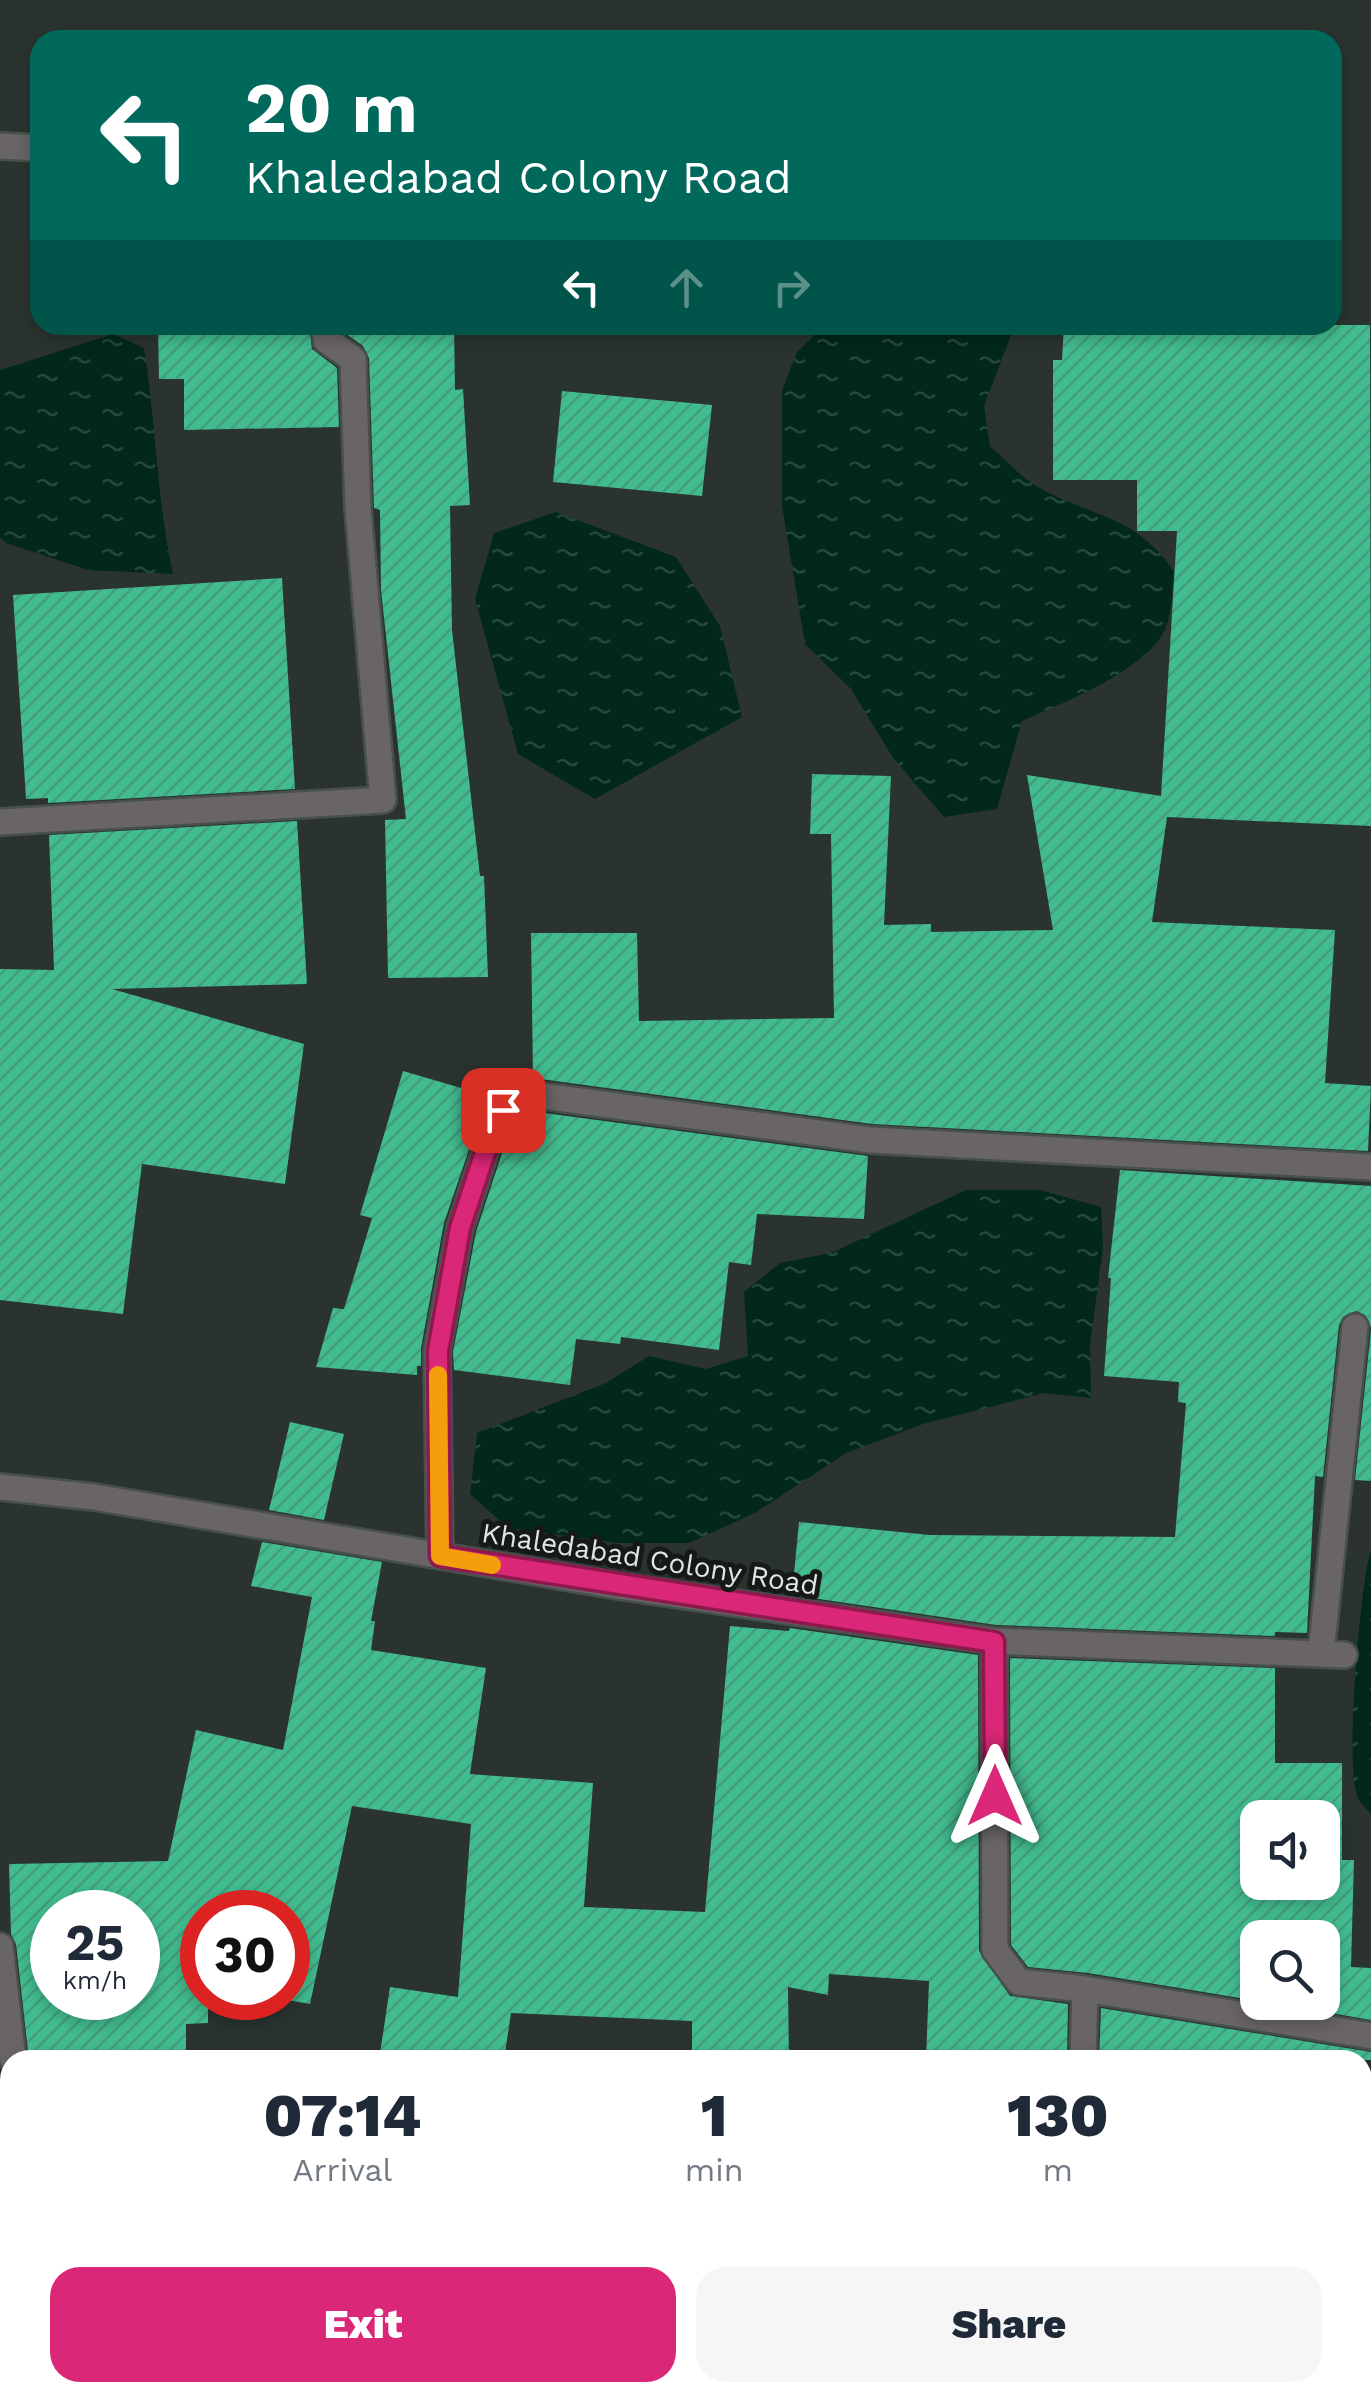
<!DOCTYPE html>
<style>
:root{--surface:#fff;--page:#f6f6f7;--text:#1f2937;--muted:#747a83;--accent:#db2777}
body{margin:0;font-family:"Work Sans",sans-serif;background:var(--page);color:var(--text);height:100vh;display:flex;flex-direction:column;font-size:38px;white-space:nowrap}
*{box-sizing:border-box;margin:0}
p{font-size:32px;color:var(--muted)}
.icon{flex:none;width:55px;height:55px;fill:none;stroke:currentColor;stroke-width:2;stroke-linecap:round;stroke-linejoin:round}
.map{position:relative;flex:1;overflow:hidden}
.panel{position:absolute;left:0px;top:2050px;width:1372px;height:352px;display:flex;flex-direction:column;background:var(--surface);border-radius:30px 30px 0 0;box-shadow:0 5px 15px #0003}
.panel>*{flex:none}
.hud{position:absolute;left:30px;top:30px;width:1312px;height:305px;border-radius:30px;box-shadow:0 5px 15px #0003;background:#00695c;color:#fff;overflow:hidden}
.tools{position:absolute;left:1240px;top:1800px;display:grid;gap:20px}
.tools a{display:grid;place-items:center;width:100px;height:100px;border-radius:20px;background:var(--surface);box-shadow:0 5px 15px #0003;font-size:50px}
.speed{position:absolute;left:30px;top:1890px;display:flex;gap:20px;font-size:50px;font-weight:700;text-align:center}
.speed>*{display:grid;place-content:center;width:130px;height:130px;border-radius:50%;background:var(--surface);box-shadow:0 5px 15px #0003;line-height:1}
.speed small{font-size:25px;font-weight:400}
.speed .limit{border:15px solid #d22;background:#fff;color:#111}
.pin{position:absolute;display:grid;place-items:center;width:85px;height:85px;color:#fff;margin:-42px;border-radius:20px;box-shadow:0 5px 15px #0006}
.me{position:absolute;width:110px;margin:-55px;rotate:0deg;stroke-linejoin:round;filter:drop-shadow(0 0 8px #0008)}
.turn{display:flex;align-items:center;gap:35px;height:210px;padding:0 50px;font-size:45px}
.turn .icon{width:130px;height:130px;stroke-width:2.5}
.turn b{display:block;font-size:70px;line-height:85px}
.lanes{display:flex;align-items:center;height:95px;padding:0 50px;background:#0003;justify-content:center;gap:50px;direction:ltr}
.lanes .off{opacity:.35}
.eta{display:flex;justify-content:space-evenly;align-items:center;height:170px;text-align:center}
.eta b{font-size:60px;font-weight:800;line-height:70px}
.action{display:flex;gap:20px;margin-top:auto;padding:20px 50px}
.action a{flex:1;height:115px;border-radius:30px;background:var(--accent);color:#fff;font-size:40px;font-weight:800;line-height:115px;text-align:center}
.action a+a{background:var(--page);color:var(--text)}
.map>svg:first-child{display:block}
.water{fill:url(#water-ripples)}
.building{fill:url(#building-hatch);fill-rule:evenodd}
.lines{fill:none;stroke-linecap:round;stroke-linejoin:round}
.minor-casing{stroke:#47504c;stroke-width:30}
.minor{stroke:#696567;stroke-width:25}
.route-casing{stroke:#8e194d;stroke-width:25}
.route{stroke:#db2777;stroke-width:18}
.slow{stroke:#f59e0b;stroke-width:18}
.labels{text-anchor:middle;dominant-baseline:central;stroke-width:10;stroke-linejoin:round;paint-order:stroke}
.street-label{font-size:28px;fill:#e0e6e3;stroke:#161918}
</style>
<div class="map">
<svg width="1371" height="2402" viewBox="0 0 1371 2402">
<defs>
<pattern id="water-ripples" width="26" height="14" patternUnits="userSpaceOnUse" patternTransform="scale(2.5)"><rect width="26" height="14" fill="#01281a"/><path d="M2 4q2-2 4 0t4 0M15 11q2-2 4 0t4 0" fill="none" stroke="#26473b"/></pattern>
<pattern id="building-hatch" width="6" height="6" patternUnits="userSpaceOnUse" patternTransform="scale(2.5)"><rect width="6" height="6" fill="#42bc8f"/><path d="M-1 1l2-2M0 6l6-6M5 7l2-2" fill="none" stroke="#429e7c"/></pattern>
</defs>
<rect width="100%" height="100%" fill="#2a332f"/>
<path class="water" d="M 825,325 L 1015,325 L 984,406 L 990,446 C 1005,459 1021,477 1038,487 C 1091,517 1137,515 1174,572 C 1172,589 1172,611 1166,627 C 1150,669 1061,704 1022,721 L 997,809 L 944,817 L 893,758 L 851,689 L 805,644 L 782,506 L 782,390 L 797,352 Z
M 113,334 L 144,348 C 156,424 157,500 173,574 L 88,570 L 6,543 L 0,537 L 0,370 Z
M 556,512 L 676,557 L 720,626 L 742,717 L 595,799 L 518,754 L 475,599 L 494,533 Z
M 966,1190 L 1040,1190 L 1101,1207 L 1103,1247 L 1090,1345 L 1091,1398 L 1044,1393 L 923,1424 L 846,1453 L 755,1513 L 689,1543 L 618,1543 L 508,1528 L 470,1494 L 477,1433 L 606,1383 L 649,1356 L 706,1369 L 748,1356 L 744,1292 L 780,1263 L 831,1253 Z
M 1371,1550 L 1371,1813 C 1366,1809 1360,1803 1357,1795 C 1345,1765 1360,1584 1371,1550 Z"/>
<path class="building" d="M 158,325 L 309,325 L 312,349 L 337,368 L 339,427 L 184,430 L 184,379 L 159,379 Z
M 341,325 L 454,325 L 455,390 L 463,389 L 470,505 L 450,506 L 452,630 L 480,876 L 484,876 L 488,977 L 388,978 L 385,820 L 406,819 L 381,590 L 380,510 L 374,508 L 369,358 L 363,346 L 342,331 Z
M 1064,325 L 1370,325 L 1371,826 L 1167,817 L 1152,922 L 1335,930 L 1325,1083 L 1371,1086 L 1368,1151 L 872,1124 L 533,1078 L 531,933 L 637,933 L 639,1021 L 834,1018 L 831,834 L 810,834 L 812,774 L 891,776 L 884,925 L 931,924 L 931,932 L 1053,930 L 1027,775 L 1161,796 L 1177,531 L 1137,531 L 1137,480 L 1053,480 L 1053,360 L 1062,360 Z
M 562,391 L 712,405 L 702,496 L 553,482 Z
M 282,578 L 295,789 L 48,803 L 48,798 L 26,799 L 13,595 Z
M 297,821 L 307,984 L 112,989 L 304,1044 L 285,1184 L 142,1164 L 123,1314 L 0,1300 L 0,969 L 54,970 L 49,835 Z
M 403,1071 L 492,1097 L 478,1123 L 444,1223 L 421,1348 L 421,1366 L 417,1366 L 417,1375 L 316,1367 L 333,1308 L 344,1309 L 372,1218 L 360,1215 Z
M 522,1110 L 868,1156 L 864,1219 L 757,1214 L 751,1265 L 729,1262 L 719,1350 L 621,1337 L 620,1344 L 576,1339 L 570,1385 L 454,1370 L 453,1352 L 476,1232 L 508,1135 Z
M 1120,1170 L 1371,1186 L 1371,1327 L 1365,1315 L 1356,1311 L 1343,1317 L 1339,1325 L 1323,1477 L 1315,1476 L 1307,1633 L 1275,1632 L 1275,1636 L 996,1625 L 792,1595 L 799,1522 L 930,1535 L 1175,1537 L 1186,1403 L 1178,1402 L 1179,1382 L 1104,1376 L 1111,1278 L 1108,1278 Z
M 1371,1330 L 1371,1481 L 1355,1480 Z
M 290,1422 L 344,1434 L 324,1520 L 269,1510 Z
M 262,1542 L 382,1562 L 371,1621 L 375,1621 L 371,1650 L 486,1668 L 470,1774 L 593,1783 L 584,1907 L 705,1912 L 730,1626 L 789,1631 L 790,1628 L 978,1655 L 979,1951 L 1010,1996 L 1068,2004 L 1067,2060 L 926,2060 L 929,1981 L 829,1974 L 828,1995 L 788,1987 L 789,2060 L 692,2060 L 692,2021 L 511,2013 L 504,2060 L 379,2060 L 390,1987 L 458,1997 L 471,1824 L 352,1806 L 310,2004 L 276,1998 L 288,1998 L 288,1912 L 202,1912 L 202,1998 L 208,1998 L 208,2023 L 186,2024 L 186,2060 L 29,2060 L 16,1944 L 11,1934 L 9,1864 L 168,1861 L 196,1730 L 283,1750 L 312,1597 L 251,1586 ZM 52,1912 L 138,1912 L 138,1998 L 52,1998 Z
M 1010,1658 L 1275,1668 L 1275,1763 L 1342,1763 L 1342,1860 L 1354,1860 L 1351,1967 L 1371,1968 L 1371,2020 L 1267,2002 L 1322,2002 L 1322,1938 L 1258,1938 L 1258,2001 L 1088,1973 L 1028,1967 L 1011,1945 ZM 1258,1818 L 1322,1818 L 1322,1882 L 1258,1882 Z
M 1101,2008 L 1371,2052 L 1371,2060 L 1099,2060 Z"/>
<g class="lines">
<defs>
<path id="minor" d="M 0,146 L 40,148
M 0,822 L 383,800 L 358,509 L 353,359 L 326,340 L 325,325
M 0,1487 L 94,1497 L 618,1586 L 994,1641 L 1344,1655
M 440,1556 L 437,1351 L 460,1228 L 493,1128 L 513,1092 L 870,1140 L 1371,1167
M 994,1641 L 995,1950 L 1019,1982 L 1085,1989 L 1371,2036
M 1321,1654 L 1355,1327
M 0,1946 L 13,2060
M 1083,2060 L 1085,1989
M 36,2392 L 38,2402
M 1138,2392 L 1142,2402"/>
</defs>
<use href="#minor" class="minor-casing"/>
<use href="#minor" class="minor"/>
</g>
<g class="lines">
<defs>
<path id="route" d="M 503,1110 L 493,1128 L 460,1228 L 438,1351 L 440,1556 L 994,1642 L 995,1796"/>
</defs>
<use href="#route" class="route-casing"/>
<use href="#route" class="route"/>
<path class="slow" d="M 438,1375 L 440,1556 L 492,1565"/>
</g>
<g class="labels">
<g class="street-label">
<text transform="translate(650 1559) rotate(9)">Khaledabad Colony Road</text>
</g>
</g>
</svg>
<div class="tools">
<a><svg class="icon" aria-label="sound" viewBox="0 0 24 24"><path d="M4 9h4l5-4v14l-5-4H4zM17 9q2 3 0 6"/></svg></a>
<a><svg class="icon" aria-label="search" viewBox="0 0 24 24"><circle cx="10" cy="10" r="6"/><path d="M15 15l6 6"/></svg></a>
</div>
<div class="speed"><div>25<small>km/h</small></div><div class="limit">30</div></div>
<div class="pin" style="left:503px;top:1110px;background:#d93025"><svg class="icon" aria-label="arrive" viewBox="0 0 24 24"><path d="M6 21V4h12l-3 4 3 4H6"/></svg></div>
<svg class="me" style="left:995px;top:1796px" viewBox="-20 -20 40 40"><path d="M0-17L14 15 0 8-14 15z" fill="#db2777" stroke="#fff" stroke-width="4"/></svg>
<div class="hud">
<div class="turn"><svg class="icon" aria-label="left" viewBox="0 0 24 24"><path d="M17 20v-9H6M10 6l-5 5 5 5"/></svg><div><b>20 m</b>Khaledabad Colony Road</div></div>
<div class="lanes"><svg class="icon" aria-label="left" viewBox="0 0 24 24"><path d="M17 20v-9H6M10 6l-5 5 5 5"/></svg><svg class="icon off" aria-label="ahead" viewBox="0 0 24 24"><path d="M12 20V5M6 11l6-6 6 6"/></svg><svg class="icon off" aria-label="right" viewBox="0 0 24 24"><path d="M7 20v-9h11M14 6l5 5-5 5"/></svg></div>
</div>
<section class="panel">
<div class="eta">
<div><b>07:14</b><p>Arrival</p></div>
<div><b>1</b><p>min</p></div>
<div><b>130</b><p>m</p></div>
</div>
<div class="action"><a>Exit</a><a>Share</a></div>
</section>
</div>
